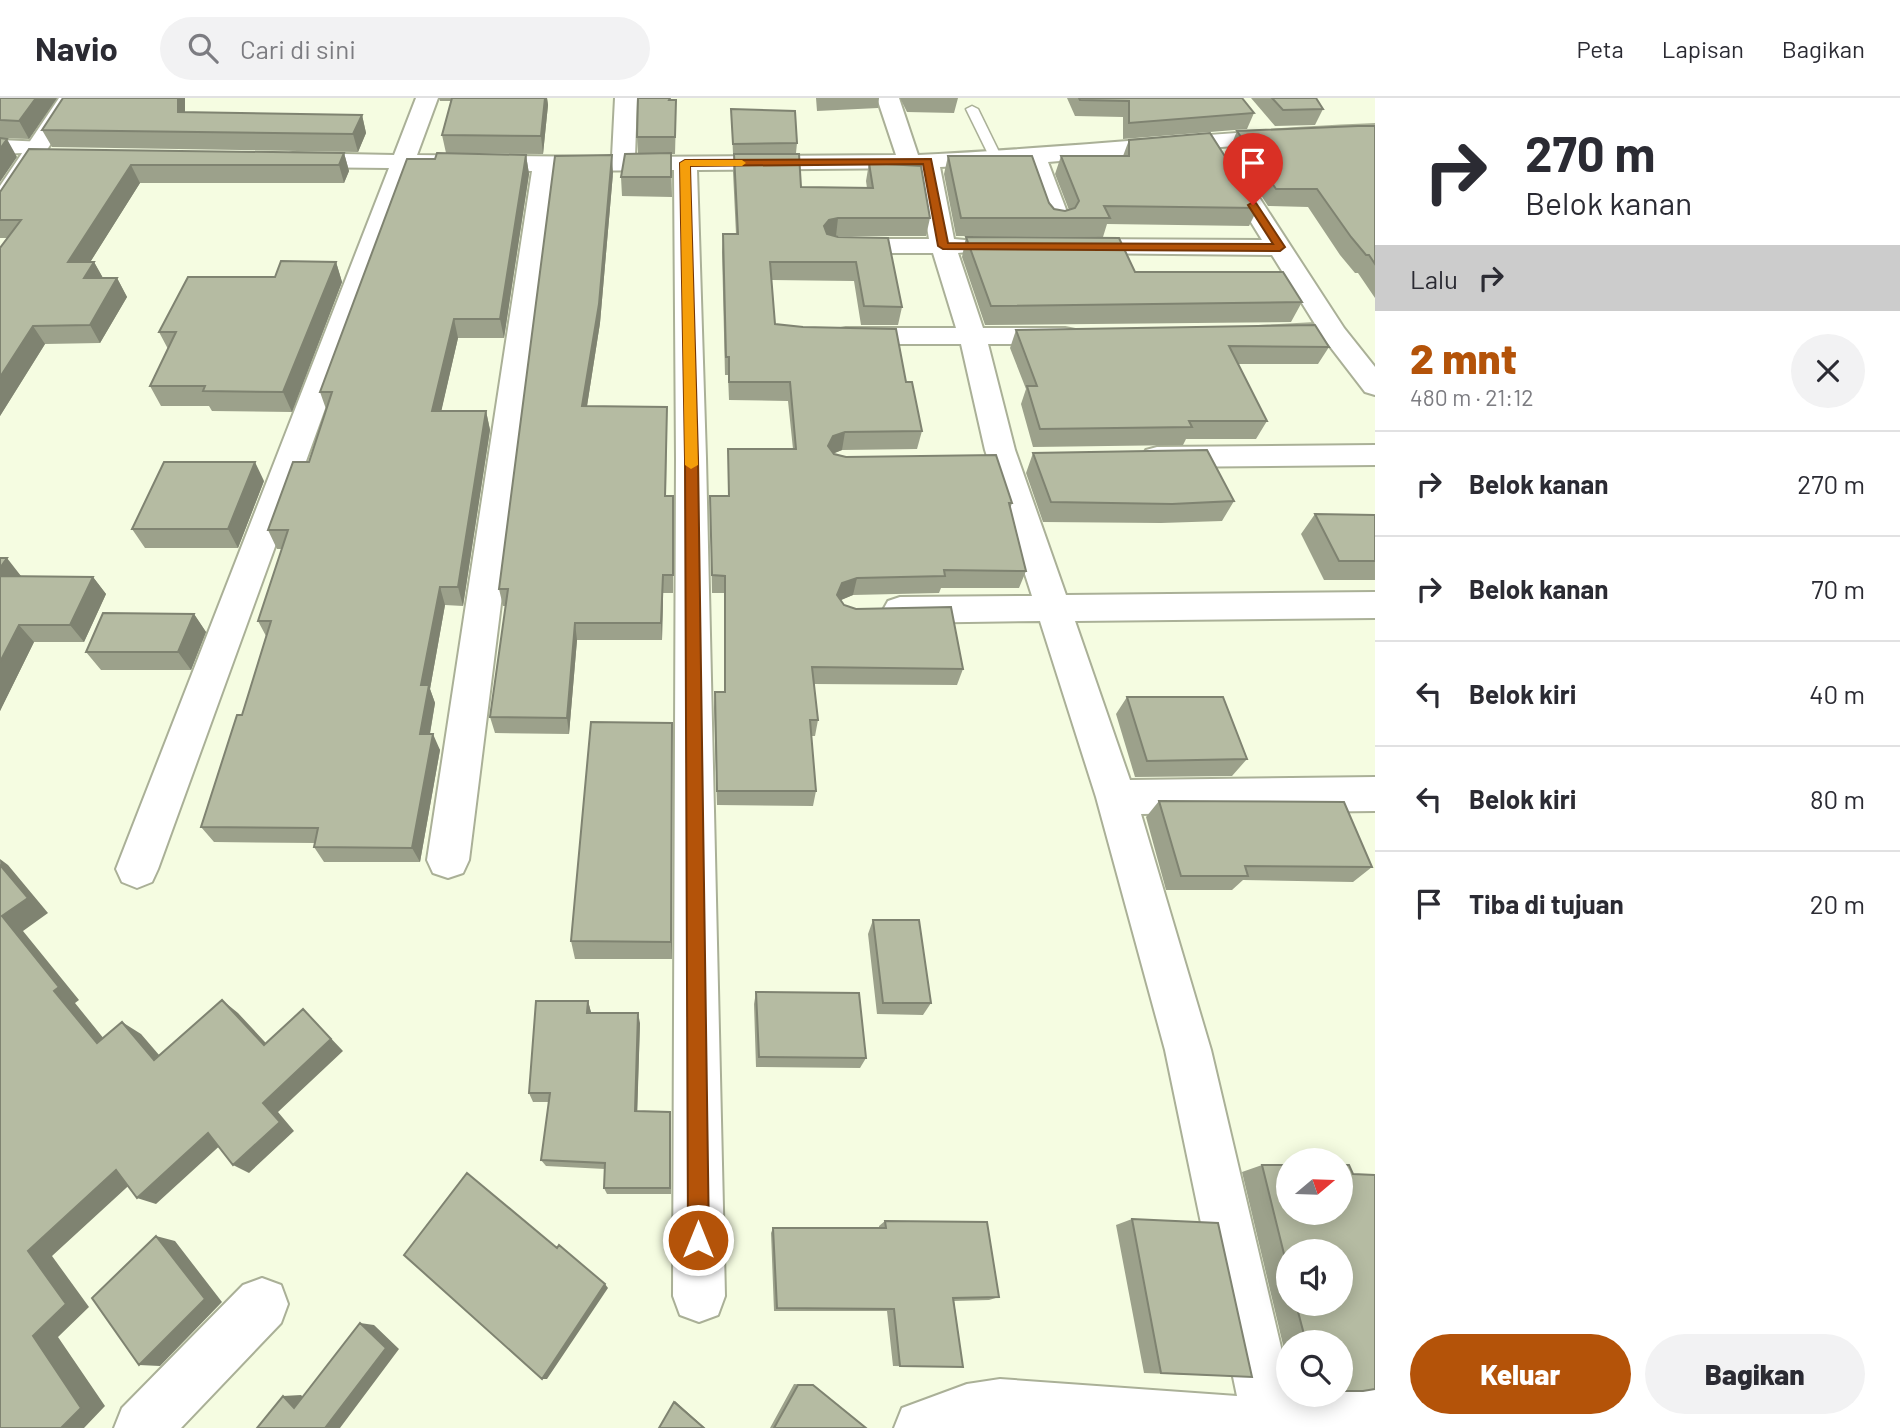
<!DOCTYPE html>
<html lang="id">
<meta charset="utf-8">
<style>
:root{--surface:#fff;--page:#f2f2f3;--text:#2b2b33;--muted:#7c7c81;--line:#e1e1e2;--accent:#b45309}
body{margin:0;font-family:Barlow,sans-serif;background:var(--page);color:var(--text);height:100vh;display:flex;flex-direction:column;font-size:26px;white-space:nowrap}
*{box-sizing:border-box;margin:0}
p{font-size:23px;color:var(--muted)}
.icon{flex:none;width:38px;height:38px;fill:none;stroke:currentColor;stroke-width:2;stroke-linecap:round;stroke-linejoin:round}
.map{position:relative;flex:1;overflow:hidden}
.details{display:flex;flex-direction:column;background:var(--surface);width:525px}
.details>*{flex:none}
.guide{background:#fff;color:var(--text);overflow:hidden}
.needle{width:46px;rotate:71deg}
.fabs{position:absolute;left:1276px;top:1050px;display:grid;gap:14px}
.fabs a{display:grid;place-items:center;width:77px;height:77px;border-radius:50%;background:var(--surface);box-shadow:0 4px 18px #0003;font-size:35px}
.pin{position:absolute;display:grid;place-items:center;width:60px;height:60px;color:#fff;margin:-72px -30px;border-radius:50% 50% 50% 0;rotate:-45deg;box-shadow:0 0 7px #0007}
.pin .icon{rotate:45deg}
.me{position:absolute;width:77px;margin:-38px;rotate:0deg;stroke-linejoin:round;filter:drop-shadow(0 0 5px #0008)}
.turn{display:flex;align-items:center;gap:24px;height:147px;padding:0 35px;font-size:32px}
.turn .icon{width:91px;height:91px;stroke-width:2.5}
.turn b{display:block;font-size:49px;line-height:60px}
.then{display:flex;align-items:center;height:66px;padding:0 35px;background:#0003;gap:14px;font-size:26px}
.round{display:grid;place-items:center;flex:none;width:74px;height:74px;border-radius:37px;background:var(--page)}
.head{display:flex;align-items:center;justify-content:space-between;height:119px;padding:0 35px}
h1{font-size:42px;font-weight:800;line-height:52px;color:var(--accent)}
.primary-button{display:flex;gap:14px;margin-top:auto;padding:14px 35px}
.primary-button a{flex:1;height:80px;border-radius:42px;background:var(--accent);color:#fff;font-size:28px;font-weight:800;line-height:80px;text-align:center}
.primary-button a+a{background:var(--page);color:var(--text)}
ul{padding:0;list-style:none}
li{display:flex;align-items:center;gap:21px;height:105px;padding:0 35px;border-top:2px solid var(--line)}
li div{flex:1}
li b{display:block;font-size:26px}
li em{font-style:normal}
header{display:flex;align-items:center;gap:42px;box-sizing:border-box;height:98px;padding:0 35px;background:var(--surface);border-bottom:2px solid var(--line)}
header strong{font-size:33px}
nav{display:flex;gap:38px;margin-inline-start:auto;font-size:24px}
.search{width:490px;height:63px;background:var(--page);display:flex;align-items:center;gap:18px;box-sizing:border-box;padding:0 24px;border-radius:38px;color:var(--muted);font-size:26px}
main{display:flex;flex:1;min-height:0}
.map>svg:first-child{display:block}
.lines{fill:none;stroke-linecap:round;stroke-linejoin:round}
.lane-casing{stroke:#aab097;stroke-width:3}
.street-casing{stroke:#aab097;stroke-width:4}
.secondary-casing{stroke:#aab097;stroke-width:4}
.lane{fill:#fff;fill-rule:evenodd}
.street{fill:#fff;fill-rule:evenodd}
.secondary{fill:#fff;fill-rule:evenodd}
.wall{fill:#9ca18b;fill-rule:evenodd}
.shaded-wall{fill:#7f8371}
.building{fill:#b5bba2;stroke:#7f8371;stroke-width:2}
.route{fill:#b45309;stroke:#753606;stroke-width:2}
.slow{fill:#f59e0b}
</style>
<header>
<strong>Navio</strong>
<div class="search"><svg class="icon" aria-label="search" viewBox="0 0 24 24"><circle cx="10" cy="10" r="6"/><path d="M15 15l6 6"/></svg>Cari di sini</div>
<nav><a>Peta</a><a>Lapisan</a><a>Bagikan</a></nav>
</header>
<main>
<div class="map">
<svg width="1375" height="1330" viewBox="0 0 1375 1330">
<rect width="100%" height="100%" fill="#f5fce1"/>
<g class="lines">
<defs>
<path id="lane" d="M 972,8 L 978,11 L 1002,60 L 1000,63 L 996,64 L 990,60 L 966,11 Z"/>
<path id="street" d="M 416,0 L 438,0 L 417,57 L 612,59 L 615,0 L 637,0 L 635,59 L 896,57 L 877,0 L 899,0 L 918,57 C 1070,50 1222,33 1375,27 L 1375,41 L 1268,45 L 1048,64 L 1070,122 L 1067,127 L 1058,129 L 1049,127 L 1046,122 L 1026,65 L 940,69 L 954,141 L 976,143 L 979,148 L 976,153 L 958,155 L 983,230 L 1065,230 L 1075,232 L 1079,238 L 1075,244 L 1065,246 L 988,246 L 1015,352 L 1066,497 L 1375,494 L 1375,520 L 1075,523 L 1130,682 L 1375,679 L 1375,713 L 1141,716 L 1211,952 L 1288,1279 L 1288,1297 L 1340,1297 L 1340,1293 L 1375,1290 L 1375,1330 L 894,1330 L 902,1310 L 967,1286 L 1000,1281 L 1237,1298 L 1165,952 L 1096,699 L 1040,523 L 900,525 L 888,521 L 883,512 L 888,503 L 900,499 L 1032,498 L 985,352 L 961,246 L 846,246 L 836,244 L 832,238 L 836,232 L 846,230 L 956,230 L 933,155 L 838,155 L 829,153 L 826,148 L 829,143 L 838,141 L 929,141 L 917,70 L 697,72 L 706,360 L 725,1198 L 718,1217 L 699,1224 L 680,1217 L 673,1198 L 676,360 L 674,72 L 555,73 L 469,762 L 463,775 L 448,780 L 433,775 L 427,762 L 532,73 L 412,71 L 158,771 L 152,784 L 137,790 L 122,784 L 116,771 L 389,70 L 293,69 L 285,67 L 282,62 L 285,57 L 293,55 L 394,57 Z
M 0,42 L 45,44 L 48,49 L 45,54 L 0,56 Z
M 1228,62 L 1236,64 L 1344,230 L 1375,269 L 1375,297 L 1365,294 L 1325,242 L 1269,243 L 1259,241 L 1255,235 L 1259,229 L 1315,226 L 1272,157 L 1072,155 L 1063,153 L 1060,148 L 1063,143 L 1072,141 L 1262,142 L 1217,69 L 1220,64 Z
M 1375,347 L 1375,367 L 1157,369 L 1146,366 L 1142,359 L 1146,352 L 1157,349 Z
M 262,1180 L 281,1187 L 288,1206 L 281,1225 L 181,1330 L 114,1330 L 122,1310 L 243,1187 Z"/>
<path id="secondary" d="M 59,0 L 81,0 L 8,111 L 0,113 L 0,88 Z"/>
</defs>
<use href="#lane" class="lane-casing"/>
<use href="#street" class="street-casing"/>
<use href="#secondary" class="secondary-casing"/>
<use href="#lane" class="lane"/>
<use href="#street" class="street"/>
<use href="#secondary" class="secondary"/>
</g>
<path class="wall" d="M 0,0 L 57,0 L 29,41 L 0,40 Z
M 63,0 L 185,0 L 185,14 L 362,17 L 366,35 L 358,54 L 52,49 L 42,32 Z
M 439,0 L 547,0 L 548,7 L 543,56 L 446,55 L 442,37 L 451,3 L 440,3 Z
M 816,0 L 879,0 L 878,10 L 817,13 Z
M 900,0 L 958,0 L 954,15 L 907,14 Z
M 1067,0 L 1242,0 L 1254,15 L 1247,31 L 1123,41 L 1123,19 L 1075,18 Z
M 1251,0 L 1316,0 L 1323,11 L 1315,27 L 1275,28 Z
M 731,11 L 797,45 L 796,55 L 733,56 Z
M 676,19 L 675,56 L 671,56 L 672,99 L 622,98 L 621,79 L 638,55 L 637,39 Z
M 1375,28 L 1375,200 L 1358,175 L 1355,175 L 1340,157 L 1308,109 L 1268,108 L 1230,50 L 1237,33 Z
M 1129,42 L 1258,110 L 1249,128 L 1107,126 L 1103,139 L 956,138 L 944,76 L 948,58 L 1049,105 L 1054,111 L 1065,113 L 1069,112 L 1055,76 L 1061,58 L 1123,58 Z
M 29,51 L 344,55 L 349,73 L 344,85 L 140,85 L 90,164 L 94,164 L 103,180 L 117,180 L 127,199 L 100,245 L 45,246 L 0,318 L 7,140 L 0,140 L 0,94 Z
M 734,56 L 801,89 L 867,90 L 866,83 L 869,65 L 930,120 L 926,138 L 835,138 L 902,209 L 898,227 L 861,227 L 854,183 L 771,182 L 775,226 L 906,284 L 922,333 L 917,351 L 842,352 L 834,355 L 834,356 L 1012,405 L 1010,411 L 1026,473 L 1019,490 L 941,490 L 939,495 L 853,497 L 840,502 L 844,507 L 963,571 L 957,587 L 814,586 L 818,622 L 815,638 L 811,638 L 816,693 L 813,708 L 717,707 L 714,610 L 715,594 L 724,594 L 724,495 L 712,495 L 710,398 L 728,398 L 728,351 L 793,351 L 788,303 L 729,302 L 728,277 L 725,277 L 722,154 L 723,136 L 736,136 L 733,74 Z
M 526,57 L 529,76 L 504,240 L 458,240 L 441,313 L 486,313 L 490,332 L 463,508 L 445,507 L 430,591 L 435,605 L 430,636 L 440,652 L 420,764 L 324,764 L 314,749 L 315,745 L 214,744 L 201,729 L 242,617 L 266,538 L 258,523 L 282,451 L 277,451 L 268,432 L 309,364 L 326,311 L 320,294 L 435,61 Z
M 613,75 L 600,225 L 587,308 L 667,309 L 666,398 L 673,398 L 673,495 L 663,495 L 662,542 L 577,542 L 569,636 L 495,635 L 490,619 L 506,508 L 503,508 L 499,491 Z
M 966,139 L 1135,174 L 1302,204 L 1291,224 L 985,227 L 962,159 Z
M 336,164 L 342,184 L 292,314 L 212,313 L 209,308 L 161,308 L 150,288 L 168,251 L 159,234 L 275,179 Z
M 1016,232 L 1329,249 L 1318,266 L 1238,266 L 1267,323 L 1256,341 L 1186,341 L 1183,347 L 1033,349 L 1021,306 L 1026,291 L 1010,250 Z
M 1033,355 L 1234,403 L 1222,423 L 1161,425 L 1043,424 L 1026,375 Z
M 264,383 L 238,450 L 145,450 L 132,431 Z
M 1315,416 L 1375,417 L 1375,482 L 1324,482 L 1301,436 Z
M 0,460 L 21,478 L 93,479 L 106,496 L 84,544 L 34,544 L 0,613 Z
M 194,516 L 206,534 L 191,572 L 101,572 L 86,554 Z
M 1127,599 L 1247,661 L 1232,678 L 1135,679 L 1116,616 Z
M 672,625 L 672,861 L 575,861 L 571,843 Z
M 1159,703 L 1372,769 L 1353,784 L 1243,782 L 1232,792 L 1166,792 L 1146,719 Z
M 873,822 L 931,905 L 923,917 L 877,916 L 868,836 Z
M 756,894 L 866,960 L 860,970 L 756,969 L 754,906 Z
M 588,903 L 591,915 L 640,925 L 637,1013 L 671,1022 L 671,1096 L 607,1096 L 604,1090 L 605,1071 L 546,1068 L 541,1062 L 549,1004 L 533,1004 L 529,995 Z
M 1262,1067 L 1288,1067 L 1288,1115 L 1340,1115 L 1340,1067 L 1349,1067 L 1353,1076 L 1375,1077 L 1375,1291 L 1363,1293 L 1340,1293 L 1340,1244 L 1288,1244 L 1288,1268 L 1242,1074 ZM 1288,1153 L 1340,1153 L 1340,1206 L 1288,1206 Z
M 1132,1121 L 1252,1279 L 1144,1275 L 1116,1127 Z
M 885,1123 L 999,1199 L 989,1202 L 954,1203 L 963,1269 L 893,1268 L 887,1213 L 774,1213 L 771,1135 L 773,1130 L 879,1130 L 879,1128 Z
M 794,1286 L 813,1287 L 866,1330 L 770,1330 Z"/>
<path class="shaded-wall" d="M 36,0 L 57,0 L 29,41 L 19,23 Z
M 178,0 L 185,0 L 185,32 L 178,14 Z
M 545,0 L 547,0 L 548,7 L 543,56 L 541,38 Z
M 362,17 L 366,35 L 358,54 L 353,36 Z
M 7,41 L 17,59 L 0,84 L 0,51 Z
M 344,55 L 349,73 L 344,85 L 339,67 Z
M 526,57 L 529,76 L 504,240 L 500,221 Z
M 612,57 L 613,75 L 600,225 L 584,327 L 582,308 Z
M 131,67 L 140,85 L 79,182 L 68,164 Z
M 838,120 L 836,138 L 826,140 L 824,128 L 829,122 Z
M 94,164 L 104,182 L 84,180 Z
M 336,164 L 342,184 L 292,314 L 283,294 Z
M 117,180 L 127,199 L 100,245 L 90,227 Z
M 454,221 L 458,240 L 437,332 L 432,313 Z
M 33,228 L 45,246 L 0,318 L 0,279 Z
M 486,313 L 490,332 L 463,508 L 458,489 Z
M 845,334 L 842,352 L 830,357 L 828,348 L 833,338 Z
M 255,364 L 264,383 L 238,450 L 228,431 Z
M 7,460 L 21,478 L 0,484 L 0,470 Z
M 663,477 L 663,495 L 662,542 L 661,525 Z
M 93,479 L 106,496 L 84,544 L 70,527 Z
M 857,480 L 853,497 L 839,503 L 837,497 L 842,485 Z
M 440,489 L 445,507 L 430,591 L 435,605 L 427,652 L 420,636 L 421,587 Z
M 194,516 L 206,534 L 191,572 L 178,554 Z
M 575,525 L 577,542 L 569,636 L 567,620 Z
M 19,527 L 34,544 L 0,613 L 0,564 Z
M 672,625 L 672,861 L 671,844 Z
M 433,636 L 440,652 L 420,764 L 412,750 Z
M 0,761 L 8,767 L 48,815 L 23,833 L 79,902 L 75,905 L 117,957 L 97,945 L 54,893 L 2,818 Z
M 222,902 L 238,915 L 278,958 L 264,947 Z
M 588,903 L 591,914 L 590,926 L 587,915 Z
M 303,911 L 343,953 L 278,1014 L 294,1033 L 249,1075 L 233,1067 L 263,1005 Z
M 638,915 L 640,925 L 637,1022 L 635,1013 Z
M 122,924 L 141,936 L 172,972 L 154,962 Z
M 208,1035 L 225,1043 L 156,1106 L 137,1100 Z
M 116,1072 L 137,1080 L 52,1158 L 89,1209 L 58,1239 L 105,1308 L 84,1330 L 61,1330 L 33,1238 L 28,1153 Z
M 156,1138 L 175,1143 L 222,1204 L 160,1268 L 139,1267 Z
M 605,1186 L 608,1190 L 547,1281 L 542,1281 Z
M 360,1225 L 374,1227 L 399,1251 L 340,1330 L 325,1330 Z
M 301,1297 L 312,1308 L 294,1310 L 283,1298 Z
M 675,1303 L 705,1330 L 704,1330 L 674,1304 Z"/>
<path class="building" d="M 0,0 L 36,0 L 19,23 L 0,22 Z
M 63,0 L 178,0 L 178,14 L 362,17 L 353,36 L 42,32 Z
M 452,0 L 545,0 L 541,38 L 442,37 Z
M 638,0 L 670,0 L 669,2 L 676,2 L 675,39 L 637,39 Z
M 1079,0 L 1242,0 L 1254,15 L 1129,25 L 1129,3 L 1080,2 Z
M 1272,0 L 1316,0 L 1323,11 L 1283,12 Z
M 731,11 L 795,13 L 797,45 L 733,46 Z
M 1358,28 L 1375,28 L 1375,166 L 1369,157 L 1366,157 L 1351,139 L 1317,91 L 1276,91 L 1237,33 Z
M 1210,35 L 1258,110 L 1104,108 L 1110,120 L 961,120 L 948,58 L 1032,58 L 1049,105 L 1054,111 L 1065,113 L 1075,110 L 1079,103 L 1061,58 L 1129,58 L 1129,42 Z
M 0,40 L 7,41 L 0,51 Z
M 29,51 L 344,55 L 339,67 L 131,67 L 68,164 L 94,164 L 84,180 L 117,180 L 90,227 L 33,228 L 0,279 L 0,150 L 21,122 L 0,122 L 0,94 Z
M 437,55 L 526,57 L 500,221 L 454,221 L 432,313 L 486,313 L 458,489 L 440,489 L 421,587 L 429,587 L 420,636 L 433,636 L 412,750 L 314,749 L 318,730 L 201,729 L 237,617 L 242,617 L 271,523 L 258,523 L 288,432 L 268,432 L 293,364 L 309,364 L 332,294 L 320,294 L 407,61 L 435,61 Z
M 671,55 L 671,79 L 621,79 L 625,56 Z
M 734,56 L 799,56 L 801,89 L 873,90 L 869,65 L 921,68 L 930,120 L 838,120 L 829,122 L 824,128 L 827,136 L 838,139 L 888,140 L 902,209 L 864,208 L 856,164 L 770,164 L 775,226 L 803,229 L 896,231 L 906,284 L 912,284 L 922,333 L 845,334 L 833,338 L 828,348 L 834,356 L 846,359 L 996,357 L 1012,405 L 1009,405 L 1026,473 L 944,472 L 945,478 L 857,480 L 842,485 L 837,497 L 844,507 L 856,511 L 951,509 L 963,571 L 812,569 L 818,622 L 810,622 L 816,693 L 717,693 L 715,594 L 725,594 L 725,478 L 712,477 L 710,398 L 729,398 L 728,351 L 796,351 L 790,284 L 729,284 L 729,259 L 726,259 L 723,136 L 738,136 Z
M 612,57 L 599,206 L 582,308 L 667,309 L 665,398 L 673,398 L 673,477 L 663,477 L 661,525 L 575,525 L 567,620 L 490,619 L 508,491 L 499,491 L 555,58 Z
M 966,139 L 1119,140 L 1135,174 L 1283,174 L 1302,204 L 991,208 Z
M 281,163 L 336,164 L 283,294 L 203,293 L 205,288 L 150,288 L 176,234 L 159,234 L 188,179 L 275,179 Z
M 1315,227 L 1329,249 L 1229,248 L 1267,323 L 1189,323 L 1192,329 L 1040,331 L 1027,288 L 1037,288 L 1016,232 Z
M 1207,352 L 1234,403 L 1172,406 L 1051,404 L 1033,355 Z
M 164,364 L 255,364 L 228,431 L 132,431 Z
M 1315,416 L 1375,417 L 1375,463 L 1339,463 Z
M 0,460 L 7,460 L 0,470 Z
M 0,478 L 93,479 L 70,527 L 19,527 L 0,564 Z
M 103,515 L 194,516 L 178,554 L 86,554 Z
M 1127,599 L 1223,599 L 1247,661 L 1147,663 Z
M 591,624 L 672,625 L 671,844 L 571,843 Z
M 1159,703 L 1344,704 L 1372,769 L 1245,768 L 1248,778 L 1181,778 Z
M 0,767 L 28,800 L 2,818 L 59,889 L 54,893 L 97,945 L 122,924 L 154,962 L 222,902 L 264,947 L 303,911 L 331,941 L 263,1005 L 280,1024 L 233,1067 L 208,1035 L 137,1100 L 116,1072 L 28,1153 L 66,1206 L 33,1238 L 81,1310 L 61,1330 L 0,1330 Z
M 873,822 L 919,822 L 931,905 L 883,905 Z
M 756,894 L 859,895 L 866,960 L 759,959 Z
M 536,903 L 588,903 L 587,915 L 638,915 L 635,1013 L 670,1014 L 670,1090 L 604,1090 L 605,1065 L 541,1062 L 550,995 L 529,995 Z
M 1262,1067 L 1288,1067 L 1288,1115 L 1340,1115 L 1340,1067 L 1349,1067 L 1353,1076 L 1375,1077 L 1375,1291 L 1363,1293 L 1340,1293 L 1340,1244 L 1306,1244 L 1296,1206 L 1340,1206 L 1340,1153 L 1288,1153 L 1288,1172 Z
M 467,1075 L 557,1150 L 559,1147 L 605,1186 L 542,1281 L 404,1157 Z
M 1132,1121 L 1218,1125 L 1252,1279 L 1161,1275 Z
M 885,1123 L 987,1124 L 999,1199 L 953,1200 L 963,1269 L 900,1268 L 894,1211 L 777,1210 L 773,1130 L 886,1130 Z
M 156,1138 L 205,1201 L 139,1267 L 92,1200 Z
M 360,1225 L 386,1250 L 325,1330 L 257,1330 L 283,1298 L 294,1310 Z
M 798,1287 L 813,1287 L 866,1330 L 774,1330 Z
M 674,1304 L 704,1330 L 659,1330 Z"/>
<path class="route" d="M 931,61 L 948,145 L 1273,146 L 1248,107 L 1253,104 L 1256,105 L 1285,149 L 1280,153 L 943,151 L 938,148 L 923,66 L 690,68 L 698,360 L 709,1142 L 706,1149 L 698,1152 L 691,1149 L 688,1142 L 685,360 L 680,65 L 685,62 Z"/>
<path class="slow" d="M 685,62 L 742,62 L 746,65 L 742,68 L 690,68 L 698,367 L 691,371 L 685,367 L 680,65 Z"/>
</svg>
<div class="fabs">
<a><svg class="needle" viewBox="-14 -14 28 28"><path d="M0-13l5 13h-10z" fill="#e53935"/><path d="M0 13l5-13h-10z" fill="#7c7c81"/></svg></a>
<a><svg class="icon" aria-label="sound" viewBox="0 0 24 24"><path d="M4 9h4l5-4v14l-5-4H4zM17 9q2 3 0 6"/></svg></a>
<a><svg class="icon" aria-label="search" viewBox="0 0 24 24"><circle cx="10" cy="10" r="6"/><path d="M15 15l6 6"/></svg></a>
</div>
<div class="pin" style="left:1253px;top:107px;background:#d93025"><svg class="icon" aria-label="arrive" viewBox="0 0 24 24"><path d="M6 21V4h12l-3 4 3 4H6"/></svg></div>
<svg class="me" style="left:698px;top:1142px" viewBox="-20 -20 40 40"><circle r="17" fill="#b45309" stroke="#fff" stroke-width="3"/><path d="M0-11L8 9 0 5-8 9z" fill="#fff"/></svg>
</div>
<section class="details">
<div class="guide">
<div class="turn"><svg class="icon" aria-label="right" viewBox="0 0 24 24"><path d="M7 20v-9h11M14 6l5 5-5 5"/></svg><div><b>270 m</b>Belok kanan</div></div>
<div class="then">Lalu<svg class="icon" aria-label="right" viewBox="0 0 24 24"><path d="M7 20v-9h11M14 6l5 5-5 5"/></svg></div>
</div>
<div class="head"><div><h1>2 mnt</h1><p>480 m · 21:12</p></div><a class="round"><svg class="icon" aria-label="close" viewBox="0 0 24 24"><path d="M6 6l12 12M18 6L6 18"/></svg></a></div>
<ul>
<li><svg class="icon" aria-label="right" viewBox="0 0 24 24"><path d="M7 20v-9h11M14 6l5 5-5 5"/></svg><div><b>Belok kanan</b></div><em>270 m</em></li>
<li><svg class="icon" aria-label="right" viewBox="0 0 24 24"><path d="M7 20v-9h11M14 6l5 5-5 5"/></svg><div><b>Belok kanan</b></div><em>70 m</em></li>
<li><svg class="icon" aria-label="left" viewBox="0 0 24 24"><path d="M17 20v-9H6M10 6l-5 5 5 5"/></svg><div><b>Belok kiri</b></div><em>40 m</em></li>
<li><svg class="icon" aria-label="left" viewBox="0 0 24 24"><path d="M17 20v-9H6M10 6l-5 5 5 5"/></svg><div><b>Belok kiri</b></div><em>80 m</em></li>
<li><svg class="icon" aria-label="arrive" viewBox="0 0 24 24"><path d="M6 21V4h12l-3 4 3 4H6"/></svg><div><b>Tiba di tujuan</b></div><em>20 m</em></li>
</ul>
<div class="primary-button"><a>Keluar</a><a>Bagikan</a></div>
</section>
</main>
